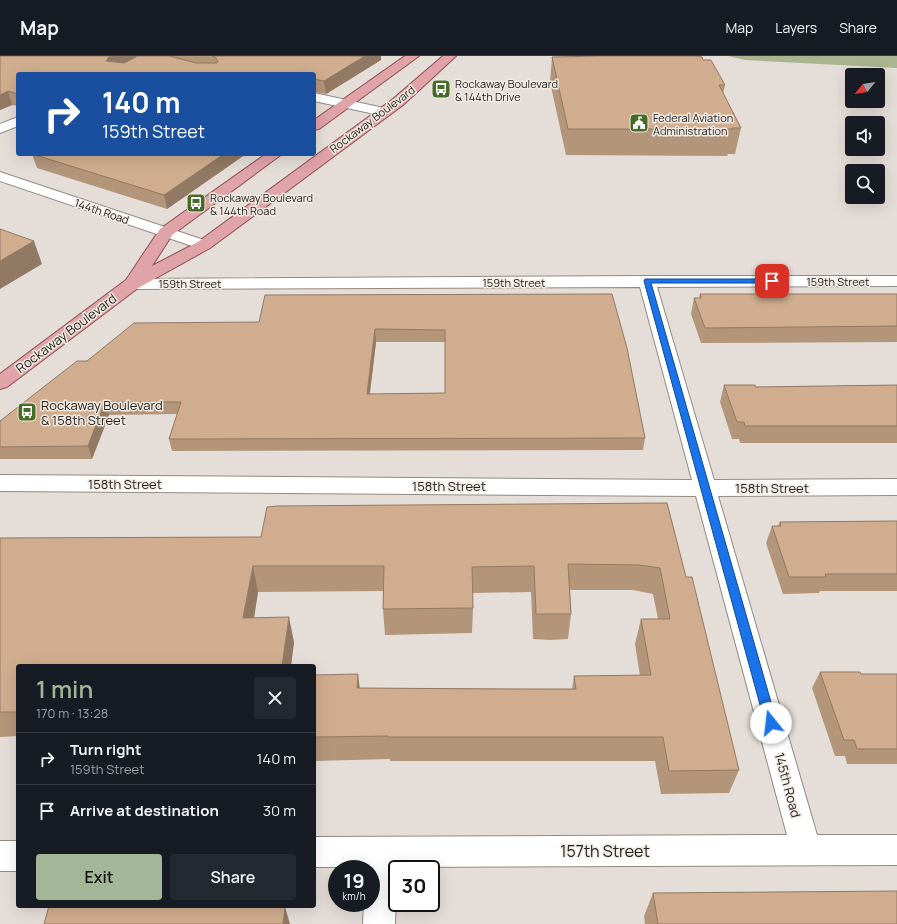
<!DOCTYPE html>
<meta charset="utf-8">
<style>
:root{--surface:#171b24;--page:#242831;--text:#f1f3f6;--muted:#9ea1a6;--line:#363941;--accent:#a4b698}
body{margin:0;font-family:Manrope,sans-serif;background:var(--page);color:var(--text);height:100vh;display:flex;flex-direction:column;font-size:15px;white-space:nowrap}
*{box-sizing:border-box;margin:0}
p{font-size:13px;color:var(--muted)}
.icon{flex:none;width:22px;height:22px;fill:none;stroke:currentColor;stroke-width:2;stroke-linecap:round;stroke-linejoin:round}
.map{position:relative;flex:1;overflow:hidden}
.side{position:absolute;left:16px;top:608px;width:300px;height:244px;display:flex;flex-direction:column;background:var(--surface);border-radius:4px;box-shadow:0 4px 16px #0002}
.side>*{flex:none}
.top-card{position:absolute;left:16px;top:16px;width:300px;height:84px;border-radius:4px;box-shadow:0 4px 16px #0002;background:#1a4fa0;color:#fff;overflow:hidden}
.needle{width:26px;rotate:240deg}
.controls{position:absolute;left:845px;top:12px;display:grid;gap:8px}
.controls a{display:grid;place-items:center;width:40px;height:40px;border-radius:4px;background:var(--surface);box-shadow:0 4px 16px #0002;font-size:20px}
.speed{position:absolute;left:328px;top:804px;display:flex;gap:8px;font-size:20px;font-weight:700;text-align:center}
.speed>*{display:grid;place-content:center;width:52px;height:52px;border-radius:50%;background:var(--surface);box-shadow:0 4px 16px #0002;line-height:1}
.speed small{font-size:10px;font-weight:400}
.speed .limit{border:2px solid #111;border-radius:6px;background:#fff;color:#111}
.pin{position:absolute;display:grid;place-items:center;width:34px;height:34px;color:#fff;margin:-17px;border-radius:8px;box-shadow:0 2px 6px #0006}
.me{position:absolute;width:44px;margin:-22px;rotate:344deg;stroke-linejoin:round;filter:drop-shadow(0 0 3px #0008)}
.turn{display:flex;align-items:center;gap:14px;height:84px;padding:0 20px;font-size:18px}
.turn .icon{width:52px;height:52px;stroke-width:2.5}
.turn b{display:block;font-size:28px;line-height:34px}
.round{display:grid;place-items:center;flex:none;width:42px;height:42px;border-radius:4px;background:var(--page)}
.headline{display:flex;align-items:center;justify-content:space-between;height:68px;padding:0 20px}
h1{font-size:24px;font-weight:600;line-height:30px;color:var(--accent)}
.cta{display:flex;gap:8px;margin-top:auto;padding:8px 20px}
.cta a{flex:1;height:46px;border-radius:4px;background:var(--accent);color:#111;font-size:16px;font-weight:600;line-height:46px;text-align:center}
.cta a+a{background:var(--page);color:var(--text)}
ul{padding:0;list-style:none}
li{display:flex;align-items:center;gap:12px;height:52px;padding:0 20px;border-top:1px solid var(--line)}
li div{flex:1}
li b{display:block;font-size:15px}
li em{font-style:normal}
header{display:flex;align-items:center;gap:24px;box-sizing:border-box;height:56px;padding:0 20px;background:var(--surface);border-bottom:1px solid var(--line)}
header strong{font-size:19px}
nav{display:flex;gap:22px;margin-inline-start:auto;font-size:14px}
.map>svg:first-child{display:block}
.green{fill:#aab58f}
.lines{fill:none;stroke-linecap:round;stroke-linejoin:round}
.minor-casing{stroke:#928b85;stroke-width:2}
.primary-casing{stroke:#904e52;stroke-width:2}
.minor{fill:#fff;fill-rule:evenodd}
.primary{fill:#dfa3a8;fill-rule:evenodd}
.wall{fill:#b3957a;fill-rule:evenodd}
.shaded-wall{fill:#927963}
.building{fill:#d0ad8e;stroke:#927963;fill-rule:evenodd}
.route{fill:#1a73e8;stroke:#114b97}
.labels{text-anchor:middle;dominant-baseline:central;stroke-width:3;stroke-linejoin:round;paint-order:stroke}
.far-poi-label{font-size:11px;fill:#24221f;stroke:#f2ebe4;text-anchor:start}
.far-street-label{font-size:11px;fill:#24221f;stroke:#f2ebe4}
.street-label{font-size:13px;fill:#24221f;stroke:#f2ebe4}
.poi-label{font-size:13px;fill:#24221f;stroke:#f2ebe4;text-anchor:start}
.near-street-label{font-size:16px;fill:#24221f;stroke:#f2ebe4}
</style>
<header>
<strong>Map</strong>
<nav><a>Map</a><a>Layers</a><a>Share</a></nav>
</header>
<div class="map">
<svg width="897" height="868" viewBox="0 0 897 868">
<rect width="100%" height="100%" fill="#e5ddd7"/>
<path class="green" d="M 728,0 L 897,0 L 897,12 L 745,4 Z"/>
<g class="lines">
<defs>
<path id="minor" d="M 314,37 L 384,52 L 389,53 L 391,56 L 389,59 L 384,60 L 314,45 Z
M 18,61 L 18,70 L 0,77 L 0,68 Z
M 0,116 L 210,186 L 212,189 L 210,192 L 204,194 L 198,192 L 0,125 Z
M 647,220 L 897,220 L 897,230 L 657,231 L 714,424 L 897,423 L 897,439 L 718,440 L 817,779 L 897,779 L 897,809 L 397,811 L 395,868 L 363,868 L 364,847 L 371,847 L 371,813 L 366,813 L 366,811 L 314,811 L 314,781 L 787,779 L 696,440 L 0,435 L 0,419 L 692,424 L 640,231 L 132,233 L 126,232 L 123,228 L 126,224 L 132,223 Z
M 0,785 L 18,785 L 18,815 L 0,815 Z"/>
<path id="primary" d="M 405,0 L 419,0 L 319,73 L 314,74 L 314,64 Z
M 443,0 L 456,0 L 403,49 L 210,192 L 138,232 L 7,331 L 0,333 L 0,318 L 126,224 L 160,173 L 266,98 L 282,98 L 172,179 L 152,210 L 198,186 L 393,43 Z"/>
</defs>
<use href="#minor" class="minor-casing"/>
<use href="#primary" class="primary-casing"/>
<use href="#minor" class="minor"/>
<use href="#primary" class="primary"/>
</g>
<path class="wall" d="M 0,0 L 136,0 L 136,1 L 138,0 L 381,0 L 381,4 L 326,38 L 314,36 L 314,18 L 18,18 L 18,50 L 12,49 L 0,54 Z
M 598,0 L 696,0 L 703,4 L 725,29 L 723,38 L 741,72 L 735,98 L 728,98 L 727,100 L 566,99 L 550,26 L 552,1 Z
M 32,98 L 246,98 L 167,153 L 37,112 Z
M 612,238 L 645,382 L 643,394 L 172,395 L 169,383 L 177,358 L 109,359 L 92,403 L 0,403 L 0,365 L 87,305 L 259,266 ZM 376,286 L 445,286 L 445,337 L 370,338 Z
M 700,238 L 897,238 L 897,286 L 701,287 L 691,258 L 694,242 L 699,242 Z
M 724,329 L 755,331 L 897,329 L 897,387 L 740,387 L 739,383 L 732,383 L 720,346 Z
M 667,447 L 686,521 L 739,714 L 729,737 L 661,738 L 655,705 L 390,705 L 390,703 L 314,705 L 314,619 L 359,632 L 572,633 L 574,620 L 640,620 L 635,588 L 641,563 L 658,563 L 653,538 L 633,534 L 570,534 L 571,558 L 568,583 L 550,584 L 533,583 L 531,536 L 472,537 L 473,552 L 472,577 L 385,579 L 383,553 L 383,535 L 258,536 L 254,562 L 294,586 L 291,610 L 18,610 L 18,680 L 0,681 L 0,482 L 261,481 Z
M 897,465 L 897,535 L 820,535 L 819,537 L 783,538 L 766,487 L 772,470 L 778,470 L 780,466 Z
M 820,616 L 861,618 L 897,618 L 897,708 L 847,708 L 845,700 L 835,700 L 812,632 Z
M 653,837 L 897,868 L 645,868 L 644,860 Z"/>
<path class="shaded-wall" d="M 111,0 L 136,0 L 136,3 L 112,14 L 106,5 L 109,1 Z
M 365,0 L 381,0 L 381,4 L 326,38 L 324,25 Z
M 8,35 L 12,49 L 0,54 L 0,39 Z
M 224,98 L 246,98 L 167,153 L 164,139 Z
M 34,185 L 42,208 L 0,233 L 0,205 Z
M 375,273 L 376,286 L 368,350 L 367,338 Z
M 105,346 L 109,359 L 92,403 L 88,390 Z
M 253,510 L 258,536 L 250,587 L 243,562 Z
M 289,561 L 294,586 L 291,610 L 282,610 Z
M 358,618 L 361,642 L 357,632 Z
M 104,850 L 114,850 L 121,860 L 103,851 Z
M 285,851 L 290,868 L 283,868 Z"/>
<path class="building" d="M 0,0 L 111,0 L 109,1 L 106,5 L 124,7 L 138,0 L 169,0 L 196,7 L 217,7 L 218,5 L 215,1 L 212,0 L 365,0 L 324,25 L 314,23 L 314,18 L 18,18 L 18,38 L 8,35 L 0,39 Z
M 600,0 L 696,0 L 702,1 L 703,4 L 711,4 L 725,29 L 719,29 L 741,72 L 732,72 L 733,73 L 568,73 L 552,1 Z
M 32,98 L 224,98 L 164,139 Z
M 0,173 L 34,185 L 0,205 Z
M 612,238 L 627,292 L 645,382 L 169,383 L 181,346 L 105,346 L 88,390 L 0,391 L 0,365 L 77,305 L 87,305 L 134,267 L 259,266 L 265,239 ZM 375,273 L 445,274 L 445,337 L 367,338 Z
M 700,238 L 897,238 L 897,270 L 705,272 L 694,242 L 701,242 Z
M 724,329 L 755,329 L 755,331 L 897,329 L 897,370 L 745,370 L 744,366 L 737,366 Z
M 667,447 L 686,521 L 692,521 L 739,714 L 669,715 L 663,681 L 388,681 L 388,680 L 314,681 L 314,619 L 358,618 L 357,632 L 505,633 L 576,633 L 574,620 L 651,619 L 641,563 L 670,563 L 660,512 L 639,509 L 568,508 L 571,558 L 536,558 L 534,510 L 472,511 L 473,552 L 383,553 L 384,510 L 253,510 L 243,562 L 289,561 L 282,610 L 18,610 L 18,656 L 0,656 L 0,482 L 261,481 L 267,451 L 277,450 Z
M 897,465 L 897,518 L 825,518 L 826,521 L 789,521 L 772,470 L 781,470 L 780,466 Z
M 820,616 L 860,616 L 861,618 L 897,618 L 897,693 L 857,693 L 854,684 L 844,684 Z
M 897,835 L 897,868 L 658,868 L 653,837 Z
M 49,850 L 104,850 L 103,851 L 285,851 L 283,868 L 44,868 Z"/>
<path class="route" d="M 645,223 L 772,223 L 776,225 L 772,227 L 651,227 L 777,667 L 775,670 L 771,672 L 767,670 L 765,667 L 644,225 Z"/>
<defs>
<symbol id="bus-square" viewBox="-11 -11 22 22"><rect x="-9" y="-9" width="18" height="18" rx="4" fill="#476c25" stroke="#f2ebe4"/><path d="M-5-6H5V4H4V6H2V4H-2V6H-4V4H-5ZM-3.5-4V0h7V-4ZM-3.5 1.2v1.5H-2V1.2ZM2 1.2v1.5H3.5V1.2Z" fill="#fff"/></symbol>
<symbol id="civic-square" viewBox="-11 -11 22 22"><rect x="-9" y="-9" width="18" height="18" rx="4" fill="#476c25" stroke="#f2ebe4"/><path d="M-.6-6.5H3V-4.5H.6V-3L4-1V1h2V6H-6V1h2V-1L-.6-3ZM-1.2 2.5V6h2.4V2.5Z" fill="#fff"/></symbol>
</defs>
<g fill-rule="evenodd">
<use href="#bus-square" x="430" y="22" width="22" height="22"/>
<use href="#civic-square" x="628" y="56" width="22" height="22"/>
<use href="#bus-square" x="185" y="136" width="22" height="22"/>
<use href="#bus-square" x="16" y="345" width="22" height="22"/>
</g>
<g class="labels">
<g class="far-poi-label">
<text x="455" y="27">Rockaway Boulevard<tspan x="455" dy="13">&amp; 144th Drive</tspan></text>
<text x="653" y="61">Federal Aviation<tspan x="653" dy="13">Administration</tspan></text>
<text x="210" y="141">Rockaway Boulevard<tspan x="210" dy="13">&amp; 144th Road</tspan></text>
</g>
<g class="far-street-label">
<text transform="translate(372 63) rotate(-37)">Rockaway Boulevard</text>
<text transform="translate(102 155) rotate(19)">144th Road</text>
<text x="838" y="225">159th Street</text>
<text x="514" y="226">159th Street</text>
<text x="190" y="227">159th Street</text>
</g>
<g class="street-label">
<text transform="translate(66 277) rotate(-37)">Rockaway Boulevard</text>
<text x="125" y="428">158th Street</text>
<text x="449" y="430">158th Street</text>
<text x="772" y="432">158th Street</text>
<text transform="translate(788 729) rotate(75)">145th Road</text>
</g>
<g class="poi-label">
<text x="41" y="349">Rockaway Boulevard<tspan x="41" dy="15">&amp; 158th Street</tspan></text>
</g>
<g class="near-street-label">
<text x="605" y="795">157th Street</text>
</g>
</g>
</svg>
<div class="controls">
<a><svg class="needle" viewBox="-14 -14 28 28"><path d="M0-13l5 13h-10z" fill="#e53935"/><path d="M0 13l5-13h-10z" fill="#9ea1a6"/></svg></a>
<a><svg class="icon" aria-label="sound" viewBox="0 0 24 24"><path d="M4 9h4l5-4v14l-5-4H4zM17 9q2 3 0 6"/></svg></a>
<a><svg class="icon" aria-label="search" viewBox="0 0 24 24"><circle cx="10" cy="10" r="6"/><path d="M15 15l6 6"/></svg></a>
</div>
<div class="speed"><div>19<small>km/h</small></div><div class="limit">30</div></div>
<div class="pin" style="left:772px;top:225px;background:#d93025"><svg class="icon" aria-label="arrive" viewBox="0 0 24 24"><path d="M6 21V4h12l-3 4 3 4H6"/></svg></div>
<svg class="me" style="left:771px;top:667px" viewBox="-20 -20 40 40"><circle r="19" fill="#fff"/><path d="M0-13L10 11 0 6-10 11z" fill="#1a73e8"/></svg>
<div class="top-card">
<div class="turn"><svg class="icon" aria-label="right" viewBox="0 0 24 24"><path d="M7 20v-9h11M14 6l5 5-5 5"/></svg><div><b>140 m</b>159th Street</div></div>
</div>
<section class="side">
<div class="headline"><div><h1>1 min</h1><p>170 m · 13:28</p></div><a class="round"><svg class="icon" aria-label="close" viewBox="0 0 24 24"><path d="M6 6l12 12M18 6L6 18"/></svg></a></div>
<ul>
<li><svg class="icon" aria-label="right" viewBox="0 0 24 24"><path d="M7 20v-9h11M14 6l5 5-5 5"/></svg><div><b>Turn right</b><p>159th Street</p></div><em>140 m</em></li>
<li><svg class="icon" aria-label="arrive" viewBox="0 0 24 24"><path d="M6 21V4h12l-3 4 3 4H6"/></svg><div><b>Arrive at destination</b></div><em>30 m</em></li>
</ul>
<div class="cta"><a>Exit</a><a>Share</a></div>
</section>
</div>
